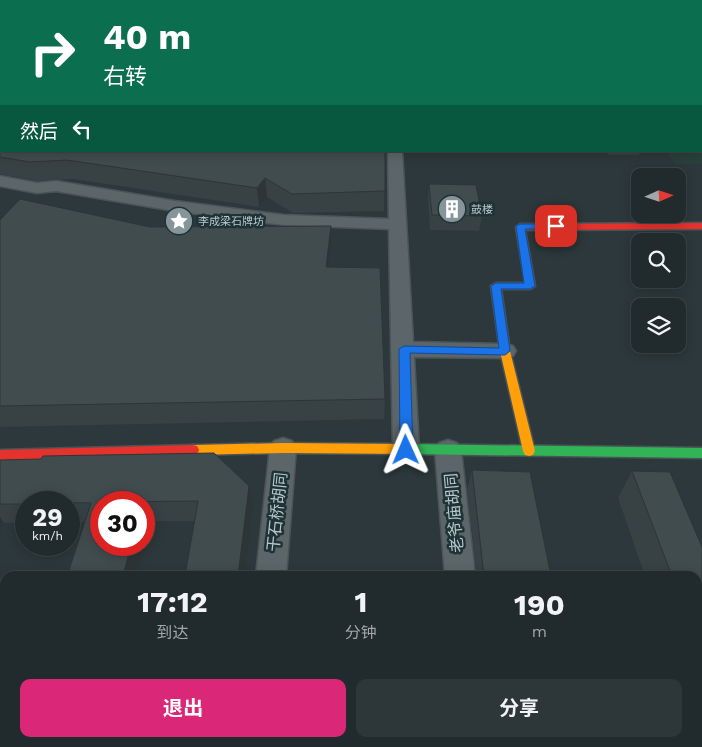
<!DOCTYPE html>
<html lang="zh">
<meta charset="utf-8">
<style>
:root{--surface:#212a2c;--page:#2d3638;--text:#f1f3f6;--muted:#a2a7a9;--line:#3e4648;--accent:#db2777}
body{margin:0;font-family:"Work Sans","Noto Sans SC",sans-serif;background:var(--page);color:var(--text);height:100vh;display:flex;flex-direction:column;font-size:19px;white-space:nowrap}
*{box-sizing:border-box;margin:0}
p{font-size:16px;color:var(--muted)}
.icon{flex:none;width:28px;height:28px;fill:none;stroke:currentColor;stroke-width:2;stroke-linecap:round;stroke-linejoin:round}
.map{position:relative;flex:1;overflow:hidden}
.panel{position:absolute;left:0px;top:571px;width:702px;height:176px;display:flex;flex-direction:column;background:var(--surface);border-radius:15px 15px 0 0;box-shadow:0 2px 12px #0003,0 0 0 1px var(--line)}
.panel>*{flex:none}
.hud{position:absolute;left:0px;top:0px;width:702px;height:152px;box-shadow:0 2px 12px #0003,0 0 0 1px var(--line);background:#0b6e4f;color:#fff;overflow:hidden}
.needle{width:32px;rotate:87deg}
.fabs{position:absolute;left:631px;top:168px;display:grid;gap:10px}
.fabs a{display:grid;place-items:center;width:55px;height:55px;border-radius:10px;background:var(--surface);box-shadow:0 2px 12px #0003,0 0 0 1px var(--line);font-size:25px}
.speed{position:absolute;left:15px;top:491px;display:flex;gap:10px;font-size:25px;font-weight:700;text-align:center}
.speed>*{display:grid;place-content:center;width:65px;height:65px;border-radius:50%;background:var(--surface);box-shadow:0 2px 12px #0003,0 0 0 1px var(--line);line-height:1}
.speed small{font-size:12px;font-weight:400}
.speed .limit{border:8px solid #d22;background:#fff;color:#111}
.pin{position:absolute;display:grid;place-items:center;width:42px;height:42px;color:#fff;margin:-21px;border-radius:10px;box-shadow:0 2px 8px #0006}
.me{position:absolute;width:55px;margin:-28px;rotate:359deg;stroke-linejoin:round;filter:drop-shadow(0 0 4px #0008)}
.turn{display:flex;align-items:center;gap:18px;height:105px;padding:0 20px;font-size:22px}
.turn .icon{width:65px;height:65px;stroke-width:2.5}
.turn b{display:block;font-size:35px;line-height:42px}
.then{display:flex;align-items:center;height:48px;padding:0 20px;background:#0003;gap:10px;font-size:19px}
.eta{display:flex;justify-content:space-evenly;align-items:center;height:85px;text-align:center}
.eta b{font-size:30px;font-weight:700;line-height:35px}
.primary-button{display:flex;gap:10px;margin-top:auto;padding:10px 20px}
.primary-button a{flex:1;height:58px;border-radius:10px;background:var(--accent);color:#fff;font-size:20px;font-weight:700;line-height:58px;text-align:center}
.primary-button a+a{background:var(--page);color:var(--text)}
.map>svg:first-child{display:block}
.green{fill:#29413b}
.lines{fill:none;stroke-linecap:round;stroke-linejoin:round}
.street-casing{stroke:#4a5458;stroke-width:3}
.fast-casing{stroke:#4a5458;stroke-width:3}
.slow-casing{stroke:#4a5458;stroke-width:3}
.jam-casing{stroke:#4a5458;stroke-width:3}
.street{fill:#5c6669;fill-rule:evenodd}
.fast{fill:#30b455;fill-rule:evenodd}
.slow{fill:#ff9f0a;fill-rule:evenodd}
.jam{fill:#e5322d;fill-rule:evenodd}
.wall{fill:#384144;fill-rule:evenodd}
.shaded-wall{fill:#2e3537}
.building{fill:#414c4f;stroke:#2e3537}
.route{fill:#1a73e8;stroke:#114b97}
.labels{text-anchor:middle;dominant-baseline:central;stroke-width:5;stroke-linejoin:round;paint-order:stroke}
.far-poi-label{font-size:11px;fill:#b7c7cb;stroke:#1f3236;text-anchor:start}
.near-street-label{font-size:16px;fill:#b7c7cb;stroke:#1f3236}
</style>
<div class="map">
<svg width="702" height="747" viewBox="0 0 702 747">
<rect width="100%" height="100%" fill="#2c383b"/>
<path class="green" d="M 702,137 L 702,164 L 676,164 L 666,151 L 701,151 Z"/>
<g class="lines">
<defs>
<path id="street" d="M 701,57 L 702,57 L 702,63 L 701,63 Z
M 388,151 L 402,151 L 413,342 L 505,344 L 513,346 L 516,351 L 513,356 L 505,358 L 414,357 L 419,450 L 415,457 L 406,460 L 397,457 L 393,450 L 389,229 L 284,225 L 175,211 L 56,191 L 37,193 L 0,186 L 0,176 L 37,183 L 56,181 L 175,201 L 284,215 L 389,219 Z
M 283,438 L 292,441 L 296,448 L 286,576 L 256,576 L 270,448 L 274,441 Z
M 448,440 L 457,443 L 461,450 L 475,576 L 445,576 L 435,450 L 439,443 Z
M 236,742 L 272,742 L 272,747 L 236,747 Z
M 457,742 L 493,742 L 494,747 L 458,747 Z"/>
<path id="fast" d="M 408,444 L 702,448 L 702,458 L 408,454 L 404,453 L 402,449 L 404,445 Z"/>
<path id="slow" d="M 1,23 L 1,27 L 0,28 L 0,24 Z
M 520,224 L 528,224 L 532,227 L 525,230 L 535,286 L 530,289 L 501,289 L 510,351 L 535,451 L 533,455 L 529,456 L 525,455 L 523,451 L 500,351 L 491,286 L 496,283 L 525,283 L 516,227 Z
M 283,443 L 408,444 L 412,445 L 414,449 L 412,453 L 408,454 L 283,453 L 193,455 L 189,454 L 187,450 L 189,446 L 193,445 Z"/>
<path id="jam" d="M 701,52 L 702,53 L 702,57 L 701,56 Z
M 702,223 L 702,229 L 528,230 L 524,227 L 528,224 Z
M 193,445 L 197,446 L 199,450 L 197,454 L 193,455 L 0,460 L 0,450 Z"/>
</defs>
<use href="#street" class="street-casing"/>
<use href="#fast" class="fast-casing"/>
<use href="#slow" class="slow-casing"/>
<use href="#jam" class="jam-casing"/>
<use href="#street" class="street"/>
<use href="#fast" class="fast"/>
<use href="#slow" class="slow"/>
<use href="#jam" class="jam"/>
</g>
<path class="wall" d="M 590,0 L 626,0 L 627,1 L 591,1 Z
M 0,95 L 385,151 L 384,211 L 293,213 L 267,197 L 259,207 L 73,179 L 37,181 L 0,174 Z
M 606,151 L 640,151 L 639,155 L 608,155 Z
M 429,184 L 482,216 L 479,231 L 430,230 L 428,198 Z
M 0,220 L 150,227 L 331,226 L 332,245 L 329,267 L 385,399 L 384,419 L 0,427 Z
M 0,460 L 253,505 L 195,521 L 150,521 L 137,576 L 67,576 L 85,522 L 69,523 L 69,502 L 26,502 L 26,523 L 4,523 L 0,534 ZM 101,502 L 144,502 L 144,545 Z
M 472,470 L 551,576 L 477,576 L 467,490 Z
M 632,471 L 702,547 L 702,730 L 698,730 L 698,576 L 645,576 L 618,498 Z
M 496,742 L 585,742 L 586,747 L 496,747 Z"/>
<path class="shaded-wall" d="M 0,0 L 35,0 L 32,1 L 1,1 L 1,14 L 0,14 Z
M 266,0 L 274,0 L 274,1 L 265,1 Z
M 265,178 L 267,197 L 259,207 L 257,188 Z
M 331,226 L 332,245 L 326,286 L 326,267 Z
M 249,486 L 253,505 L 245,576 L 238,576 Z
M 144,506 L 150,521 L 137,576 L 123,576 L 131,545 L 144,545 Z
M 0,517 L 4,523 L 0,534 Z"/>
<path class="building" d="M 194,0 L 266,0 L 265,1 L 193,1 Z
M 299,0 L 320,0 L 319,1 L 298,1 Z
M 351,0 L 563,0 L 564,1 L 351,1 Z
M 606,0 L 626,0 L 627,1 L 607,1 Z
M 0,95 L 1,95 L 1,151 L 385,151 L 385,191 L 292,194 L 265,178 L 257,188 L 67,160 L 30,162 L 0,157 Z
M 429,184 L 476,185 L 482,216 L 432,215 Z
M 20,199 L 150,227 L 331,226 L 326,267 L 380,268 L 385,399 L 0,406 L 0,220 Z
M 214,453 L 249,486 L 238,576 L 185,576 L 198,501 L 101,502 L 101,545 L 131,545 L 123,576 L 67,576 L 91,503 L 26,502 L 26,504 L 0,504 L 0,460 L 41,459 L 43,456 Z
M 472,470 L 530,472 L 551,576 L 484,576 Z
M 632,471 L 670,472 L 702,547 L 702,657 L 698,645 L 698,576 L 672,576 Z
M 505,742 L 585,742 L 586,747 L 505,747 Z"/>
<path class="route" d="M 520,224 L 556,224 L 561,226 L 556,229 L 525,229 L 535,286 L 530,289 L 501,289 L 510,351 L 505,355 L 410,353 L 413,450 L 406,455 L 402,453 L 400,450 L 399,349 L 404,346 L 499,348 L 491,286 L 496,283 L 524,283 L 516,226 Z"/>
<defs>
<symbol id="building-disc" viewBox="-11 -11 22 22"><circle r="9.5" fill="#869599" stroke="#1f3236"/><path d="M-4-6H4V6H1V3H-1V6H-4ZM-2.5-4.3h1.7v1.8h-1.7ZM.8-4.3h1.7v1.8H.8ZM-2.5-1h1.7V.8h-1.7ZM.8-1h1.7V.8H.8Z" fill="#fff"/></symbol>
<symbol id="sight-disc" viewBox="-11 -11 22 22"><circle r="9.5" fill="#869599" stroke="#1f3236"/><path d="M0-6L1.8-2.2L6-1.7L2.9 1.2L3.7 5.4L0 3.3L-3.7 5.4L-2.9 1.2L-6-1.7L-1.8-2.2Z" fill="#fff"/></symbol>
</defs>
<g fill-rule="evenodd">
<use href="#building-disc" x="436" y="193" width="32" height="32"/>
<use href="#sight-disc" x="163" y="205" width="32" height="32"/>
</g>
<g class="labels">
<g class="far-poi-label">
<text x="471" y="209">鼓楼</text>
<text x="198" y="221">李成梁石牌坊</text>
</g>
<g class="near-street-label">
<text transform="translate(277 512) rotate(-84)">干石桥胡同</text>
<text transform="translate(454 513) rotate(-95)">老爷庙胡同</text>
</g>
</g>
</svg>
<div class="fabs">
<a><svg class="needle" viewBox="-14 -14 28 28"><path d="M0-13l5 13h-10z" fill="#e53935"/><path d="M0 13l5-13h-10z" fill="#a2a7a9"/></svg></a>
<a><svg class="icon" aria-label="search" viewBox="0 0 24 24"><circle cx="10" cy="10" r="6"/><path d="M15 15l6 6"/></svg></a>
<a><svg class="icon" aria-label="layers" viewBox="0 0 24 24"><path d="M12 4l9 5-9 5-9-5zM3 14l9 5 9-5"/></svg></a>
</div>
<div class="speed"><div>29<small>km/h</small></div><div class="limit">30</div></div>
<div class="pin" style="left:556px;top:226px;background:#d93025"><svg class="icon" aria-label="arrive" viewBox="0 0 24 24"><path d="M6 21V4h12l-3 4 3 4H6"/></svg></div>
<svg class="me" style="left:406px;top:450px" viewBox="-20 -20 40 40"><path d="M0-17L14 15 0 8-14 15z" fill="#1a73e8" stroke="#fff" stroke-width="4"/></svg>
<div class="hud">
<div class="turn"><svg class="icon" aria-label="right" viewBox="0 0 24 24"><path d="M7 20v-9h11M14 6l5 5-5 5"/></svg><div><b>40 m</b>右转</div></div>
<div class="then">然后<svg class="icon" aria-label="left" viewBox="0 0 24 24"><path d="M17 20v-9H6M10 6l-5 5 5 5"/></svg></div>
</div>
<section class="panel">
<div class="eta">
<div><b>17:12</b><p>到达</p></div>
<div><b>1</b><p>分钟</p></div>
<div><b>190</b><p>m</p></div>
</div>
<div class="primary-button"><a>退出</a><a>分享</a></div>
</section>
</div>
